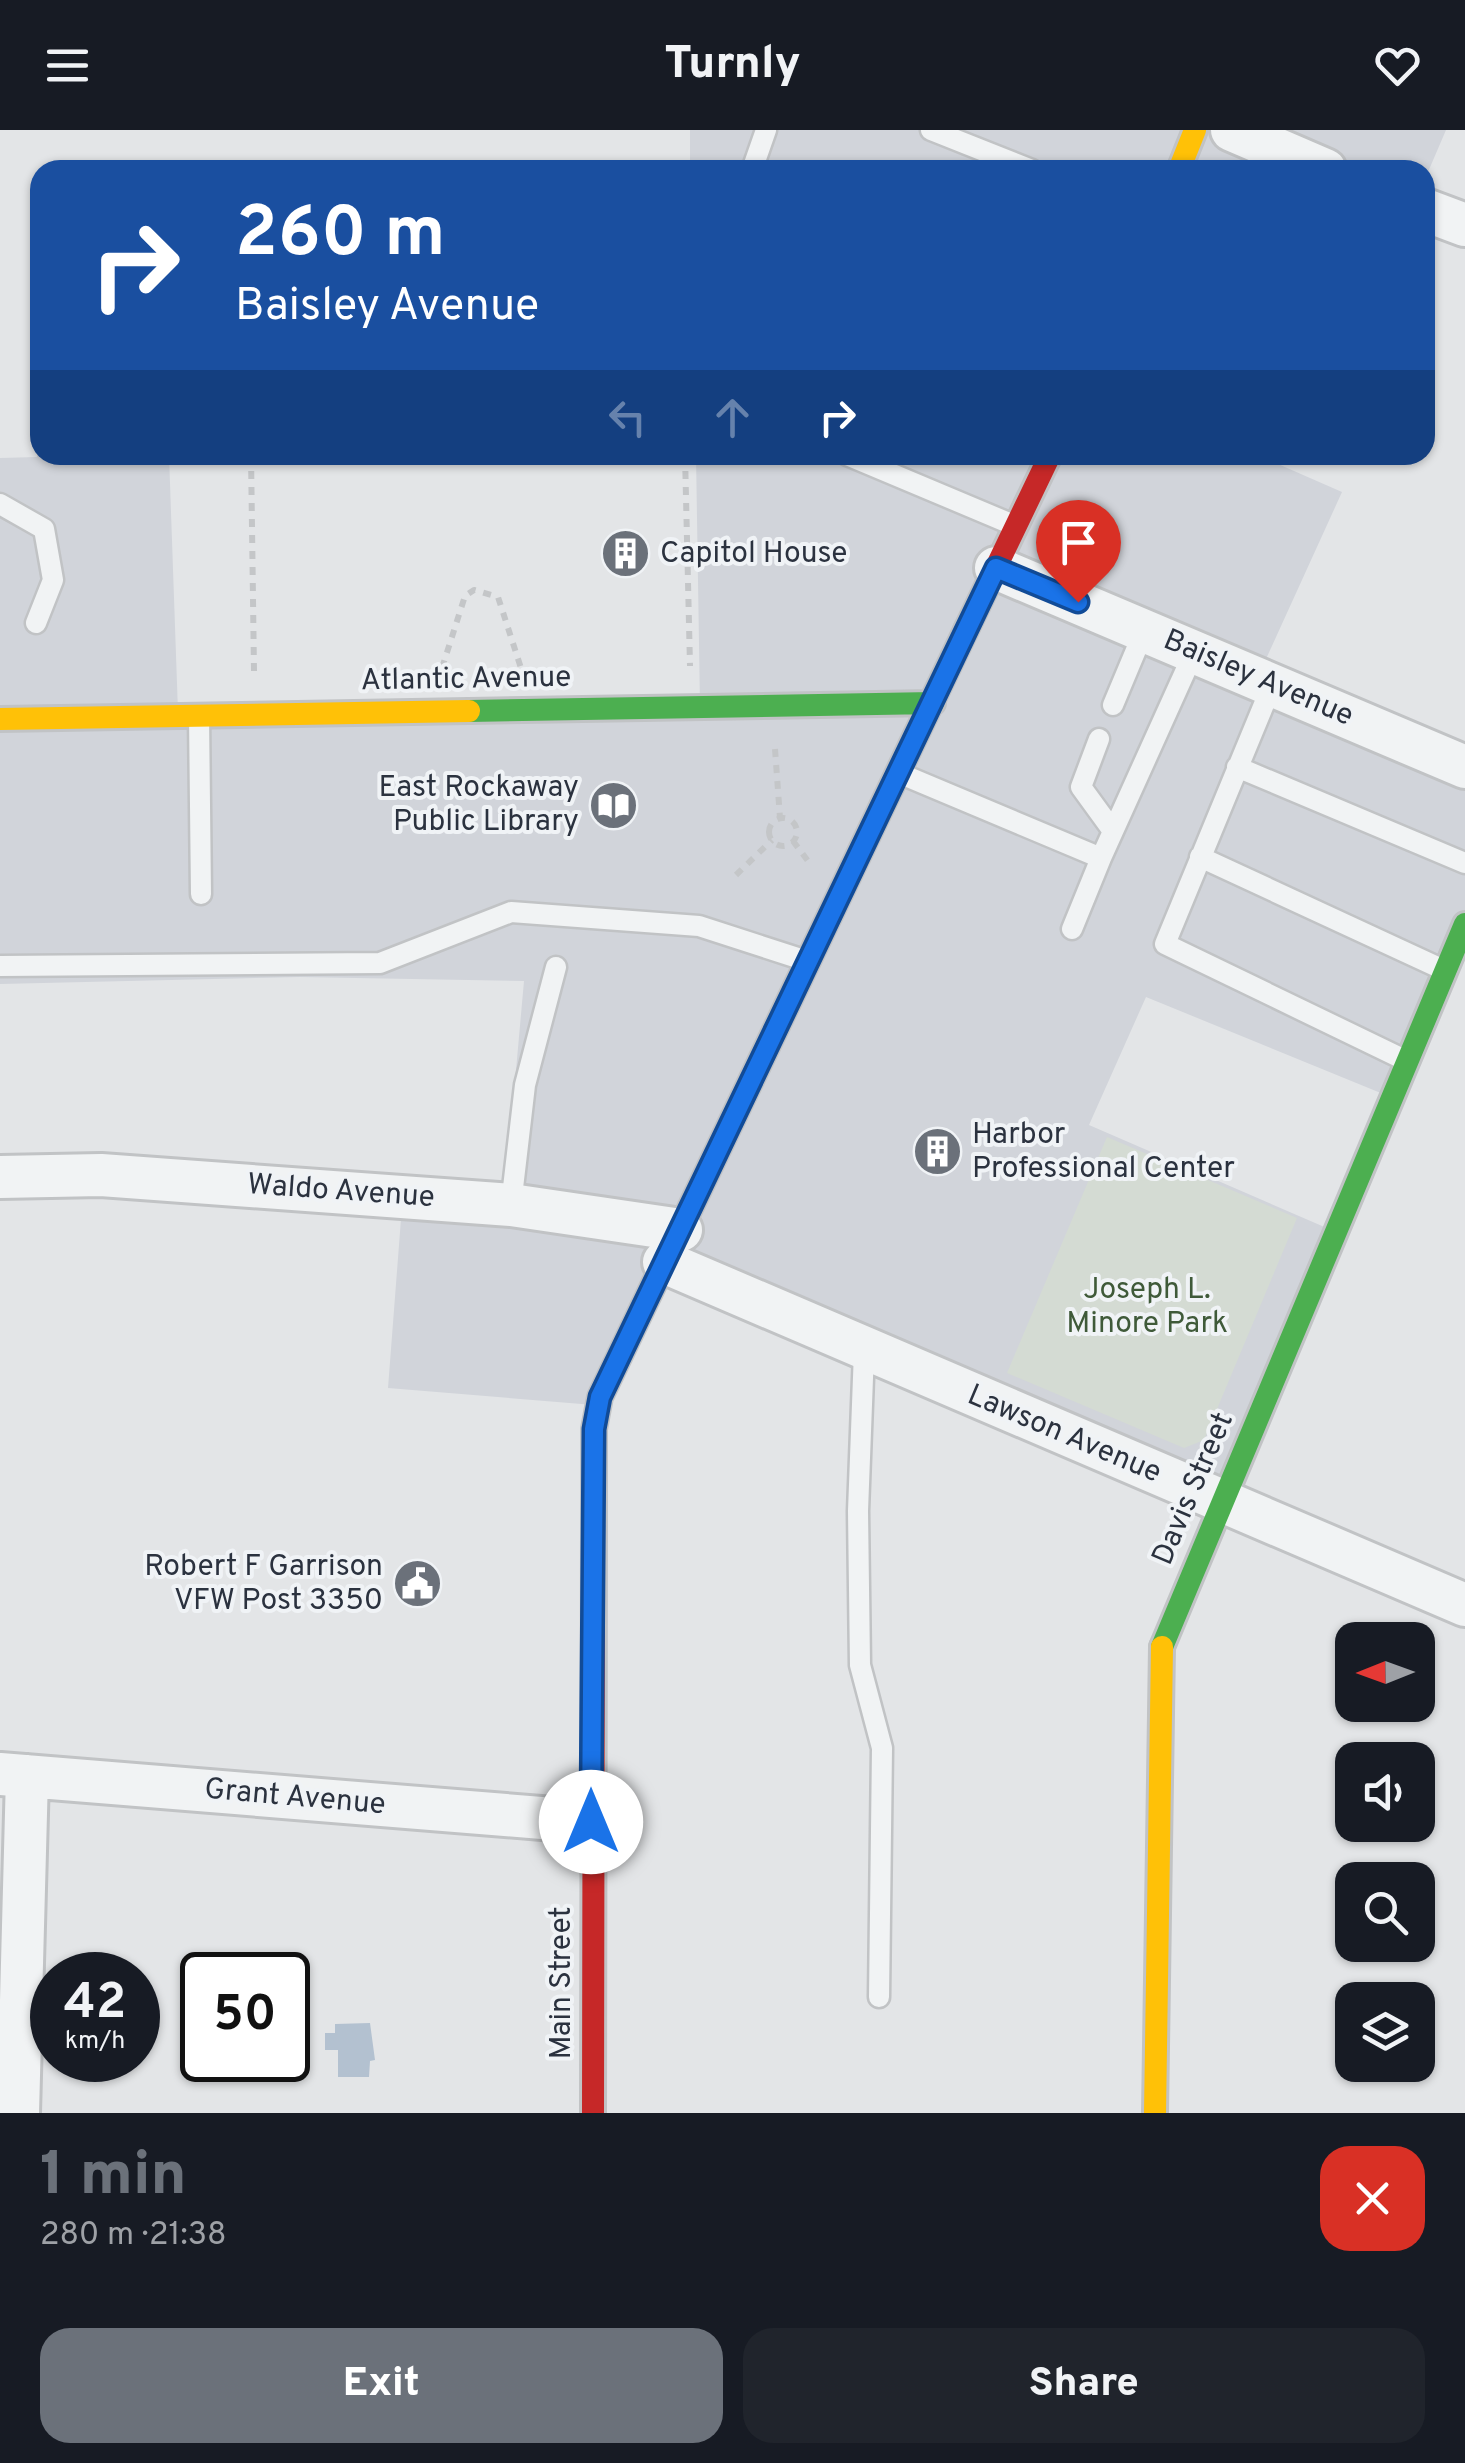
<!DOCTYPE html>
<meta charset="utf-8">
<style>
:root{--surface:#171b24;--page:#20242c;--text:#f1f3f6;--muted:#9ea1a6;--accent:#6b717a}
body{margin:0;font-family:Overpass,sans-serif;background:var(--page);color:var(--text);height:100vh;display:flex;flex-direction:column;font-size:38px;white-space:nowrap}
*{box-sizing:border-box;margin:0}
p{font-size:32px;color:var(--muted)}
.icon{flex:none;width:55px;height:55px;fill:none;stroke:currentColor;stroke-width:2;stroke-linecap:round;stroke-linejoin:round}
.map{position:relative;height:1983px;overflow:hidden}
.drawer{display:flex;flex-direction:column;background:var(--surface);flex:1}
.drawer>*{flex:none}
.guide{position:absolute;left:30px;top:30px;width:1405px;height:305px;border-radius:30px;box-shadow:0 2px 8px #0004;background:#1a4fa0;color:#fff;overflow:hidden}
.needle{width:65px;rotate:269deg}
.fabs{position:absolute;left:1335px;top:1492px;display:grid;gap:20px}
.fabs a{display:grid;place-items:center;width:100px;height:100px;border-radius:20px;background:var(--surface);box-shadow:0 2px 8px #0004;font-size:50px}
.speed{position:absolute;left:30px;top:1822px;display:flex;gap:20px;font-size:50px;font-weight:700;text-align:center}
.speed>*{display:grid;place-content:center;width:130px;height:130px;border-radius:50%;background:var(--surface);box-shadow:0 2px 8px #0004;line-height:1}
.speed small{font-size:25px;font-weight:400}
.speed .limit{border:5px solid #111;border-radius:15px;background:#fff;color:#111}
.pin{position:absolute;display:grid;place-items:center;width:85px;height:85px;color:#fff;margin:-102px -42px;border-radius:50% 50% 50% 0;rotate:-45deg;box-shadow:0 0 10px #0007}
.pin .icon{rotate:45deg}
.me{position:absolute;width:110px;margin:-55px;rotate:0deg;stroke-linejoin:round;filter:drop-shadow(0 0 8px #0008)}
.turn{display:flex;align-items:center;gap:35px;height:210px;padding:0 40px;font-size:45px}
.turn .icon{width:130px;height:130px;stroke-width:2.5}
.turn b{display:block;font-size:70px;line-height:85px}
.lanes{display:flex;align-items:center;height:95px;padding:0 40px;background:#0003;justify-content:center;gap:50px;direction:ltr}
.lanes .off{opacity:.35}
.round{display:grid;place-items:center;flex:none;width:105px;height:105px;border-radius:30px;background:var(--page)}
.summary{display:flex;align-items:center;justify-content:space-between;height:170px;padding:0 40px}
h1{font-size:60px;font-weight:800;line-height:75px;color:var(--accent)}
.action{display:flex;gap:20px;margin-top:auto;padding:20px 40px}
.action a{flex:1;height:115px;border-radius:30px;background:var(--accent);color:#fff;font-size:40px;font-weight:800;line-height:115px;text-align:center}
.action a+a{background:var(--page);color:var(--text)}
header{display:flex;justify-content:space-between;align-items:center;height:130px;padding:0 40px;background:var(--surface);font-size:45px;font-weight:800}
.map>svg:first-child{display:block}
.built{fill:#d1d4da}
.green{fill:#d4dbd3}
.water{fill:#b3c1d0}
.lines{fill:none;stroke-linecap:round;stroke-linejoin:round}
.lane-casing{stroke:#c1c3c5;stroke-width:25}
.street-casing{stroke:#c1c3c5;stroke-width:48}
.fast-casing{stroke:#c1c3c5;stroke-width:28}
.slow-casing{stroke:#c1c3c5;stroke-width:28}
.jam-casing{stroke:#c1c3c5;stroke-width:28}
.path{stroke:#c4c6c8;stroke-width:6;stroke-dasharray:8 8;stroke-linecap:butt}
.lane{stroke:#f1f3f4;stroke-width:20}
.street{stroke:#f1f3f4;stroke-width:42}
.fast{stroke:#4caf50;stroke-width:22}
.slow{stroke:#ffc107;stroke-width:22}
.jam{stroke:#c62828;stroke-width:22}
.route-casing{stroke:#114b97;stroke-width:25}
.route{stroke:#1a73e8;stroke-width:18}
.labels{text-anchor:middle;dominant-baseline:central;stroke-width:8;stroke-linejoin:round;paint-order:stroke}
.poi-label{font-size:30px;fill:#2b323f;stroke:#f0f3f6;text-anchor:start}
.street-label{font-size:30px;fill:#2b323f;stroke:#f0f3f6}
.park-label{font-size:30px;fill:#3f5a39;stroke:#f0f3f6}
</style>
<header><svg class="icon" aria-label="menu" viewBox="0 0 24 24"><path d="M4 6h16M4 12h16M4 18h16"/></svg>Turnly<svg class="icon" aria-label="heart" viewBox="0 0 24 24"><path d="M12 20l-8-8c-3-5 5-10 8-4 3-6 11-1 8 4z"/></svg></header>
<div class="map">
<svg width="1465" height="1983" viewBox="0 0 1465 1983">
<rect width="100%" height="100%" fill="#e3e5e7"/>
<path class="built" d="M 690,0 L 1446,0 L 1425,49 L 1425,40 L 690,40 Z
M 37,317 L 40,325 L 169,325 L 178,582 L 700,576 L 696,325 L 1281,325 L 1278,334 L 1342,362 L 1256,551 L 1465,641 L 1465,801 L 1393,968 L 1146,867 L 1089,995 L 1336,1102 L 1217,1382 L 660,1142 L 594,1275 L 388,1258 L 403,1063 L 504,1074 L 524,851 L 300,847 L 0,854 L 0,328 L 37,327 Z"/>
<path class="green" d="M 1107,1007 L 1297,1088 L 1204,1310 L 1184,1318 L 1007,1243 Z"/>
<path class="water" d="M 370,1893 L 375,1930 L 370,1931 L 369,1947 L 338,1947 L 338,1920 L 325,1920 L 325,1903 L 335,1903 L 335,1894 Z"/>
<g class="lines">
<defs>
<path id="lane" d="M 931,0 L 1032,40
M 752,40 L 766,0
M 847,325 L 1016,396
M 0,374 L 44,399 L 53,450 L 36,493
M 1272,555 L 1165,814 L 1407,931
M 1113,575 L 1144,501
M 199,586 L 201,764
M 1099,609 L 1081,657 L 1113,701
M 1237,637 L 1465,733
M 901,644 L 1101,728 L 1194,522
M 1200,727 L 1444,840
M 1072,799 L 1101,728
M 0,836 L 380,833 L 511,782 L 699,796 L 807,831
M 511,1075 L 525,955 L 556,837
M 864,1221 L 858,1381 L 860,1535 L 882,1618 L 879,1867"/>
<path id="street" d="M 1232,0 L 1325,40
M 1425,80 L 1465,95
M 996,438 L 1465,637
M 0,1047 L 101,1045 L 511,1075 L 681,1100
M 664,1132 L 1465,1475
M 0,1644 L 591,1692
M 18,1983 L 27,1646"/>
<path id="fast" d="M 469,581 L 933,573
M 594,1402 L 594,1299 L 600,1267 L 966,500
M 1162,1517 L 1465,794"/>
<path id="slow" d="M 1179,40 L 1195,0
M 0,589 L 469,581
M 1155,1983 L 1162,1517"/>
<path id="jam" d="M 966,500 L 1050,325
M 593,1983 L 594,1402"/>
</defs>
<use href="#lane" class="lane-casing"/>
<use href="#street" class="street-casing"/>
<use href="#fast" class="fast-casing"/>
<use href="#slow" class="slow-casing"/>
<use href="#jam" class="jam-casing"/>
<path class="path" d="M 251,325 L 254,541
M 685,325 L 690,536
M 442,538 L 465,466 L 474,460 L 498,467 L 521,538
M 775,619 L 780,688
M769 702a14 14 0 1 1 28 0a14 14 0 1 1-28 0Z
M 793,711 L 808,731
M 736,745 L 772,710"/>
<use href="#lane" class="lane"/>
<use href="#street" class="street"/>
<use href="#fast" class="fast"/>
<use href="#slow" class="slow"/>
<use href="#jam" class="jam"/>
</g>
<g class="lines">
<defs>
<path id="route" d="M 591,1692 L 594,1299 L 600,1267 L 996,438 L 1078,472"/>
</defs>
<use href="#route" class="route-casing"/>
<use href="#route" class="route"/>
</g>
<defs>
<symbol id="building-disc" viewBox="-11 -11 22 22"><circle r="9.5" fill="#6b717a" stroke="#f0f3f6"/><path d="M-4-6H4V6H1V3H-1V6H-4ZM-2.5-4.3h1.7v1.8h-1.7ZM.8-4.3h1.7v1.8H.8ZM-2.5-1h1.7V.8h-1.7ZM.8-1h1.7V.8H.8Z" fill="#fff"/></symbol>
<symbol id="library-disc" viewBox="-11 -11 22 22"><circle r="9.5" fill="#6b717a" stroke="#f0f3f6"/><path d="M-6-4Q-3-5.5-.7-3.5V5Q-3 3-6 4ZM6-4Q3-5.5 .7-3.5V5Q3 3 6 4Z" fill="#fff"/></symbol>
<symbol id="civic-disc" viewBox="-11 -11 22 22"><circle r="9.5" fill="#6b717a" stroke="#f0f3f6"/><path d="M-.6-6.5H3V-4.5H.6V-3L4-1V1h2V6H-6V1h2V-1L-.6-3ZM-1.2 2.5V6h2.4V2.5Z" fill="#fff"/></symbol>
</defs>
<g fill-rule="evenodd">
<use href="#building-disc" x="598" y="396" width="55" height="55"/>
<use href="#library-disc" x="586" y="648" width="55" height="55"/>
<use href="#building-disc" x="910" y="994" width="55" height="55"/>
<use href="#civic-disc" x="390" y="1426" width="55" height="55"/>
</g>
<g class="labels">
<g class="poi-label">
<text x="660" y="424">Capitol House</text>
<text x="579" y="658" text-anchor="end">East Rockaway<tspan x="579" dy="34">Public Library</tspan></text>
<text x="972" y="1005">Harbor<tspan x="972" dy="34">Professional Center</tspan></text>
<text x="383" y="1437" text-anchor="end">Robert F Garrison<tspan x="383" dy="34">VFW Post 3350</tspan></text>
</g>
<g class="street-label">
<text transform="translate(1258 549) rotate(23)">Baisley Avenue</text>
<text transform="translate(466 550) rotate(-1)">Atlantic Avenue</text>
<text transform="translate(341 1062) rotate(4)">Waldo Avenue</text>
<text transform="translate(1064 1305) rotate(23)">Lawson Avenue</text>
<text transform="translate(1194 1359) rotate(-67)">Davis Street</text>
<text transform="translate(295 1668) rotate(5)">Grant Avenue</text>
<text transform="translate(562 1853) rotate(-90)">Main Street</text>
</g>
<g class="park-label">
<text x="1147" y="1160">Joseph L.<tspan x="1147" dy="34">Minore Park</tspan></text>
</g>
</g>
</svg>
<div class="fabs">
<a><svg class="needle" viewBox="-14 -14 28 28"><path d="M0-13l5 13h-10z" fill="#e53935"/><path d="M0 13l5-13h-10z" fill="#9ea1a6"/></svg></a>
<a><svg class="icon" aria-label="sound" viewBox="0 0 24 24"><path d="M4 9h4l5-4v14l-5-4H4zM17 9q2 3 0 6"/></svg></a>
<a><svg class="icon" aria-label="search" viewBox="0 0 24 24"><circle cx="10" cy="10" r="6"/><path d="M15 15l6 6"/></svg></a>
<a><svg class="icon" aria-label="layers" viewBox="0 0 24 24"><path d="M12 4l9 5-9 5-9-5zM3 14l9 5 9-5"/></svg></a>
</div>
<div class="speed"><div>42<small>km/h</small></div><div class="limit">50</div></div>
<div class="pin" style="left:1078px;top:472px;background:#d93025"><svg class="icon" aria-label="arrive" viewBox="0 0 24 24"><path d="M6 21V4h12l-3 4 3 4H6"/></svg></div>
<svg class="me" style="left:591px;top:1692px" viewBox="-20 -20 40 40"><circle r="19" fill="#fff"/><path d="M0-13L10 11 0 6-10 11z" fill="#1a73e8"/></svg>
<div class="guide">
<div class="turn"><svg class="icon" aria-label="right" viewBox="0 0 24 24"><path d="M7 20v-9h11M14 6l5 5-5 5"/></svg><div><b>260 m</b>Baisley Avenue</div></div>
<div class="lanes"><svg class="icon off" aria-label="left" viewBox="0 0 24 24"><path d="M17 20v-9H6M10 6l-5 5 5 5"/></svg><svg class="icon off" aria-label="ahead" viewBox="0 0 24 24"><path d="M12 20V5M6 11l6-6 6 6"/></svg><svg class="icon" aria-label="right" viewBox="0 0 24 24"><path d="M7 20v-9h11M14 6l5 5-5 5"/></svg></div>
</div>
</div>
<section class="drawer">
<div class="summary"><div><h1>1 min</h1><p>280 m · 21:38</p></div><a class="round" style="background:#d93025;color:#fff"><svg class="icon" aria-label="close" viewBox="0 0 24 24"><path d="M6 6l12 12M18 6L6 18"/></svg></a></div>
<div class="action"><a>Exit</a><a>Share</a></div>
</section>
